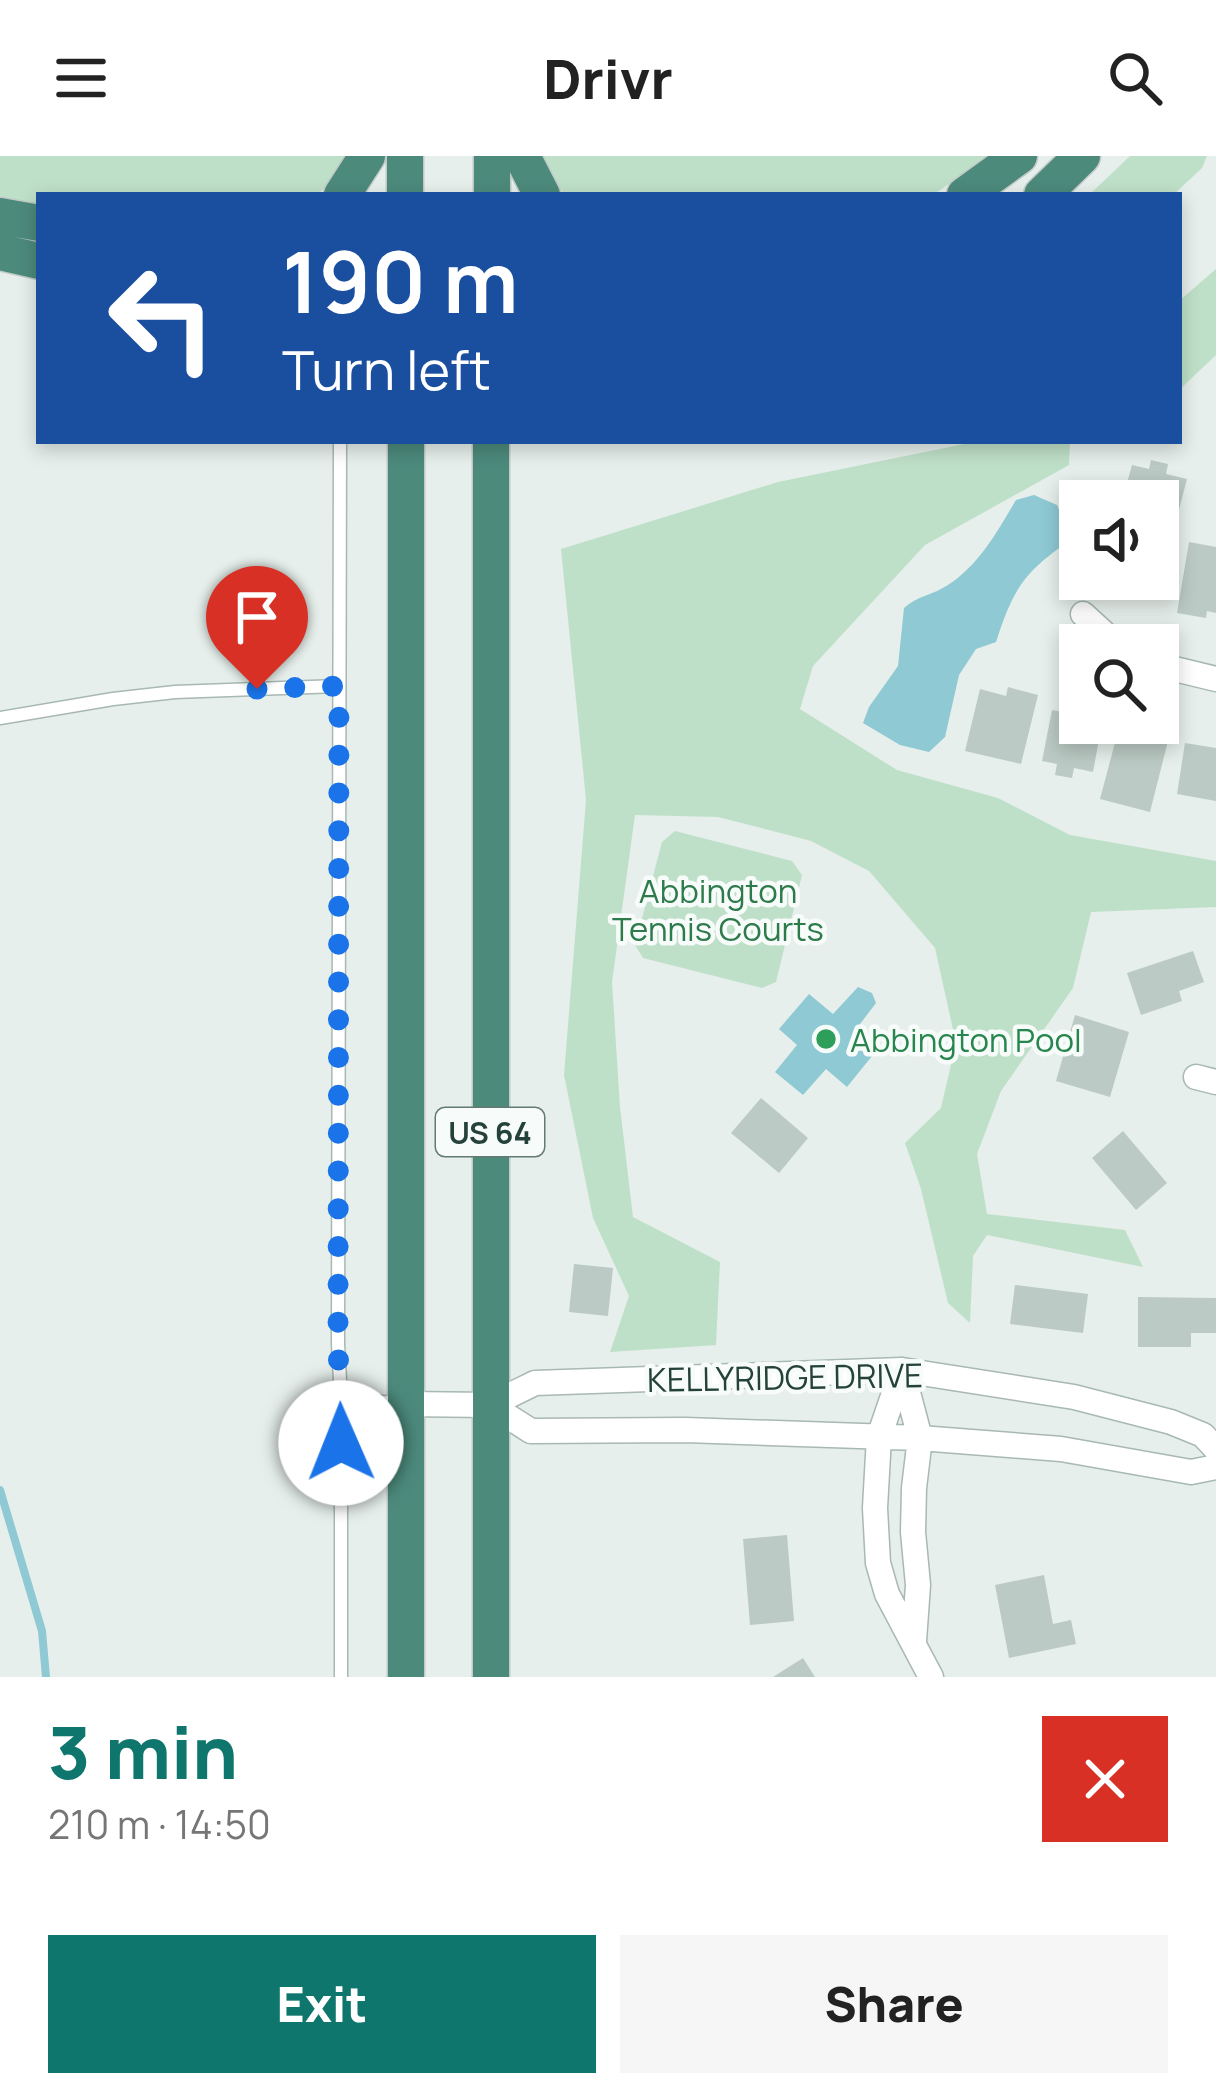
<!DOCTYPE html>
<meta charset="utf-8">
<style>
:root{--surface:#fff;--page:#f6f6f6;--text:#222;--muted:#767676;--accent:#0f766e}
body{margin:0;font-family:Manrope,sans-serif;background:var(--page);color:var(--text);height:100vh;display:flex;flex-direction:column;font-size:45px;white-space:nowrap}
*{box-sizing:border-box;margin:0}
p{font-size:39px;color:var(--muted)}
.icon{flex:none;width:66px;height:66px;fill:none;stroke:currentColor;stroke-width:2;stroke-linecap:round;stroke-linejoin:round}
.map{position:relative;height:1521px;overflow:hidden}
.details{display:flex;flex-direction:column;background:var(--surface);flex:1}
.details>*{flex:none}
.banner{position:absolute;left:36px;top:36px;width:1146px;height:252px;border-radius:0px;box-shadow:0 6px 18px #0003;background:#1a4fa0;color:#fff;overflow:hidden}
.fabs{position:absolute;left:1059px;top:324px;display:grid;gap:24px}
.fabs a{display:grid;place-items:center;width:120px;height:120px;border-radius:0px;background:var(--surface);box-shadow:0 6px 18px #0003;font-size:60px}
.pin{position:absolute;display:grid;place-items:center;width:102px;height:102px;color:#fff;margin:-123px -51px;border-radius:50% 50% 50% 0;rotate:-45deg;box-shadow:0 0 12px #0007}
.pin .icon{rotate:45deg}
.me{position:absolute;width:132px;margin:-66px;rotate:359deg;stroke-linejoin:round;filter:drop-shadow(0 0 9px #0008)}
.turn{display:flex;align-items:center;gap:42px;height:252px;padding:0 48px;font-size:54px}
.turn .icon{width:156px;height:156px;stroke-width:2.5}
.turn b{display:block;font-size:84px;line-height:102px}
.round{display:grid;place-items:center;flex:none;width:126px;height:126px;border-radius:0px;background:var(--page)}
.headline{display:flex;align-items:center;justify-content:space-between;height:204px;padding:0 48px}
h1{font-size:72px;font-weight:800;line-height:90px;color:var(--accent)}
.action{display:flex;gap:24px;margin-top:auto;padding:24px 48px}
.action a{flex:1;height:138px;border-radius:0px;background:var(--accent);color:#fff;font-size:48px;font-weight:800;line-height:138px;text-align:center}
.action a+a{background:var(--page);color:var(--text)}
header{display:flex;justify-content:space-between;align-items:center;height:156px;padding:0 48px;background:var(--surface);font-size:54px;font-weight:800}
.map>svg:first-child{display:block}
.green{fill:#bfe0c8}
.water{fill:#8ec9d4}
.lines{fill:none;stroke-linecap:round;stroke-linejoin:round}
.stream{stroke:#8ec9d4;stroke-width:8}
.building{fill:#bbcac4}
.service-casing{stroke:#a8b8b2;stroke-width:15}
.minor-casing{stroke:#a8b8b2;stroke-width:27}
.trunk-casing{stroke:#c2cac8;stroke-width:39}
.service{stroke:#fff;stroke-width:12}
.minor{stroke:#fff;stroke-width:24}
.trunk{stroke:#4c8a7c;stroke-width:36}
.route{stroke:#1a73e8;stroke-width:21;stroke-dasharray:0 37.8}
.leisure-dot{fill:#2e9e5b;stroke:#f7fbf9;stroke-width:4.5}
.labels{text-anchor:middle;dominant-baseline:central;stroke-width:9;stroke-linejoin:round;paint-order:stroke}
.shield{fill:#f7fbf9;stroke:#637a73;stroke-width:3}
.shield-label{font-size:30px;font-weight:bold;fill:#24423a}
.park-label{font-size:33px;fill:#2d7a4b;stroke:#f7fbf9}
.leisure-label{font-size:33px;fill:#27864d;stroke:#f7fbf9;text-anchor:start}
.street-label{font-size:33px;fill:#24423a;stroke:#f7fbf9}
</style>
<header><svg class="icon" aria-label="menu" viewBox="0 0 24 24"><path d="M4 6h16M4 12h16M4 18h16"/></svg>Drivr<svg class="icon" aria-label="search" viewBox="0 0 24 24"><circle cx="10" cy="10" r="6"/><path d="M15 15l6 6"/></svg></header>
<div class="map">
<svg width="1216" height="1521" viewBox="0 0 1216 1521">
<rect width="100%" height="100%" fill="#e6efeb"/>
<path class="green" d="M 0,0 L 344,0 L 338,19 L 317,39 L 39,39 L 39,51 L 0,43 Z
M 543,0 L 989,0 L 933,39 L 564,39 Z
M 1130,0 L 1207,0 L 1202,12 L 1173,39 L 1089,39 Z
M 1216,113 L 1216,199 L 1179,234 L 1179,145 Z
M 979,285 L 1070,285 L 1069,309 L 925,389 L 813,510 L 800,553 L 897,614 L 998,642 L 1070,679 L 1216,705 L 1216,751 L 1091,756 L 1073,832 L 1001,935 L 977,998 L 987,1058 L 1125,1074 L 1143,1111 L 987,1079 L 973,1100 L 970,1167 L 948,1147 L 921,1033 L 905,987 L 941,952 L 956,887 L 935,792 L 869,715 L 811,685 L 718,661 L 635,659 L 612,826 L 620,951 L 633,1061 L 720,1106 L 716,1189 L 610,1196 L 629,1140 L 593,1062 L 564,919 L 586,644 L 561,393 L 778,326 Z
M 675,675 L 792,705 L 802,719 L 776,826 L 762,832 L 643,802 L 635,789 L 662,686 Z"/>
<path class="water" d="M 1034,339 L 1057,349 L 1072,383 C 1024,416 1014,431 996,486 L 976,493 L 959,519 L 945,581 L 929,596 L 900,589 L 863,567 L 869,551 L 898,510 L 904,452 C 917,440 933,439 948,429 C 979,409 997,376 1016,344 Z
M 858,831 L 872,837 L 876,847 L 854,876 L 876,895 L 847,931 L 826,913 L 803,939 L 775,916 L 797,889 L 779,873 L 809,838 L 833,858 Z"/>
<g class="lines">
<path class="stream" d="M 0,1334 L 42,1475 L 46,1521"/>
</g>
<path class="building" d="M 1151,304 L 1168,308 L 1166,318 L 1187,323 L 1170,388 L 1158,385 L 1158,345 L 1122,345 L 1132,309 L 1149,313 Z
M 1189,386 L 1216,391 L 1216,457 L 1207,455 L 1206,462 L 1177,457 Z
M 1008,531 L 1038,539 L 1021,608 L 965,595 L 980,533 L 1006,540 Z
M 1052,554 L 1080,559 L 1080,567 L 1102,567 L 1093,616 L 1074,612 L 1072,622 L 1055,619 L 1057,608 L 1042,605 Z
M 1142,570 L 1170,577 L 1150,656 L 1100,643 L 1117,579 L 1139,585 Z
M 1185,587 L 1216,592 L 1216,645 L 1177,638 Z
M 1193,795 L 1204,826 L 1179,835 L 1182,845 L 1141,859 L 1127,817 Z
M 1075,859 L 1129,876 L 1110,941 L 1056,925 Z
M 761,942 L 808,982 L 779,1017 L 731,977 Z
M 1123,975 L 1167,1027 L 1136,1054 L 1092,1002 Z
M 574,1108 L 613,1112 L 608,1160 L 569,1156 Z
M 1015,1129 L 1088,1138 L 1083,1177 L 1010,1168 Z
M 1138,1141 L 1216,1142 L 1216,1177 L 1191,1177 L 1191,1191 L 1138,1191 Z
M 787,1379 L 794,1465 L 750,1469 L 743,1383 Z
M 1044,1419 L 1053,1468 L 1071,1464 L 1076,1488 L 1009,1502 L 995,1429 Z
M 803,1502 L 815,1521 L 773,1521 Z"/>
<g class="lines">
<defs>
<path id="service" d="M 340,285 L 338,1188 L 341,1242
M 0,562 L 113,543 L 175,536 L 339,530
M 341,1521 L 341,1242 L 404,1248"/>
<path id="minor" d="M 1083,458 L 1117,489
M 1158,509 L 1216,523
M 1196,921 L 1216,926
M 902,1214 L 879,1281 L 875,1352 L 878,1407 L 887,1438 L 931,1521
M 902,1214 L 920,1282 L 914,1332 L 913,1376 L 918,1429 L 914,1485
M 405,1248 L 490,1249 L 535,1227 L 902,1214 L 1074,1241 L 1171,1266 L 1203,1279 L 1216,1293
M 490,1249 L 531,1275 L 685,1274 L 920,1282 L 1061,1293 L 1191,1316 L 1216,1311"/>
<path id="trunk" d="M 405,0 L 405,39
M 522,0 L 542,39
M 342,39 L 367,0
M 492,39 L 492,0
M 965,39 L 1019,0
M 1042,39 L 1082,0
M 0,60 L 39,67
M 0,96 L 39,105
M 406,285 L 406,1521
M 491,1521 L 491,285"/>
</defs>
<use href="#service" class="service-casing"/>
<use href="#minor" class="minor-casing"/>
<use href="#trunk" class="trunk-casing"/>
<use href="#service" class="service"/>
<use href="#minor" class="minor"/>
<use href="#trunk" class="trunk"/>
</g>
<g class="lines">
<path class="route" d="M 257,533 L 339,530 L 338,1188 L 341,1287"/>
</g>
<circle class="leisure-dot" cx="826" cy="883" r="12"/>
<g class="labels">
<rect class="shield" x="436" y="952" width="108" height="48" rx="9"/>
<g class="shield-label">
<text x="490" y="976">US 64</text>
</g>
<g class="park-label">
<text x="718" y="734">Abbington<tspan x="718" dy="38">Tennis Courts</tspan></text>
</g>
<g class="leisure-label">
<text x="850" y="883">Abbington Pool</text>
</g>
<g class="street-label">
<text transform="translate(785 1221) rotate(-1)">KELLYRIDGE DRIVE</text>
</g>
</g>
</svg>
<div class="fabs">
<a><svg class="icon" aria-label="sound" viewBox="0 0 24 24"><path d="M4 9h4l5-4v14l-5-4H4zM17 9q2 3 0 6"/></svg></a>
<a><svg class="icon" aria-label="search" viewBox="0 0 24 24"><circle cx="10" cy="10" r="6"/><path d="M15 15l6 6"/></svg></a>
</div>
<div class="pin" style="left:257px;top:533px;background:#d93025"><svg class="icon" aria-label="arrive" viewBox="0 0 24 24"><path d="M6 21V4h12l-3 4 3 4H6"/></svg></div>
<svg class="me" style="left:341px;top:1287px" viewBox="-20 -20 40 40"><circle r="19" fill="#fff"/><path d="M0-13L10 11 0 6-10 11z" fill="#1a73e8"/></svg>
<div class="banner">
<div class="turn"><svg class="icon" aria-label="left" viewBox="0 0 24 24"><path d="M17 20v-9H6M10 6l-5 5 5 5"/></svg><div><b>190 m</b>Turn left</div></div>
</div>
</div>
<section class="details">
<div class="headline"><div><h1>3 min</h1><p>210 m · 14:50</p></div><a class="round" style="background:#d93025;color:#fff"><svg class="icon" aria-label="close" viewBox="0 0 24 24"><path d="M6 6l12 12M18 6L6 18"/></svg></a></div>
<div class="action"><a>Exit</a><a>Share</a></div>
</section>
